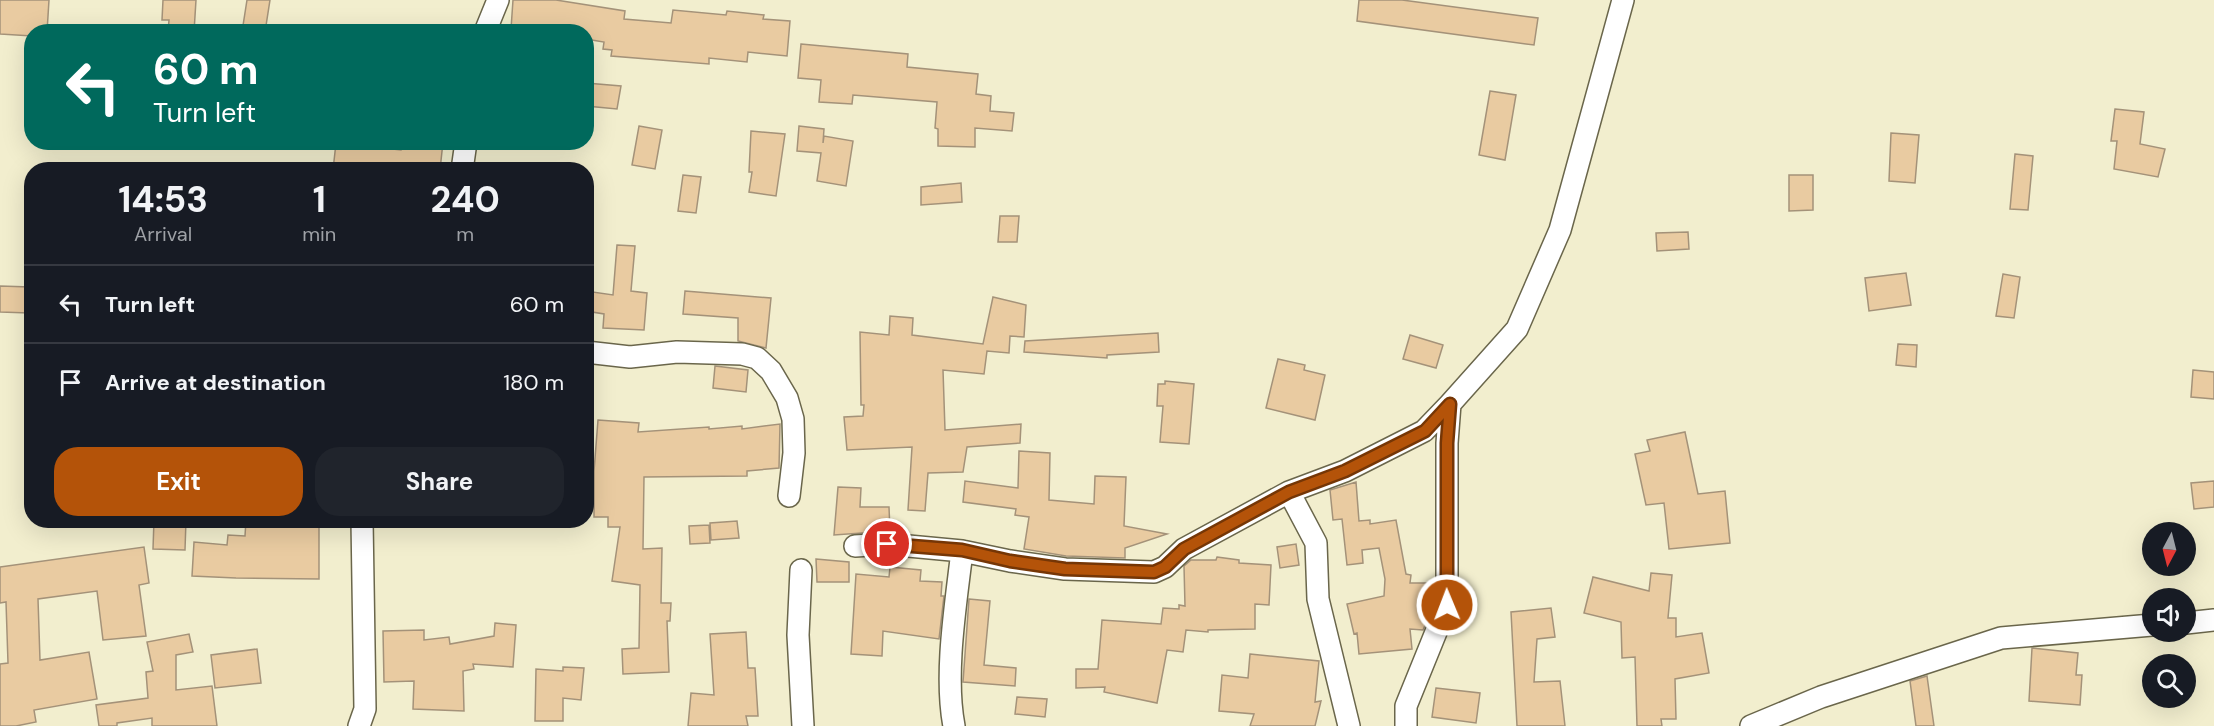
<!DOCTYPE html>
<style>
:root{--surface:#171b24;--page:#20242c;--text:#f1f3f6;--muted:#9ea1a6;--line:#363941;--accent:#b45309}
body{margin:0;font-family:"DM Sans",sans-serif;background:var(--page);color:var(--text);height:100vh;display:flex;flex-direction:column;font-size:22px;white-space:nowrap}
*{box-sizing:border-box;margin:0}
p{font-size:20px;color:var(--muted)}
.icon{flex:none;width:33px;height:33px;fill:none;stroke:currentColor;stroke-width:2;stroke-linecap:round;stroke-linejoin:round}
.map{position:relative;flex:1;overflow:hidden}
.panel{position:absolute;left:24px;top:162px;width:570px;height:366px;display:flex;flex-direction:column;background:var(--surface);border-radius:24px;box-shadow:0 6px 24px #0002}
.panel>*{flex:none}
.hud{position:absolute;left:24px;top:24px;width:570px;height:126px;border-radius:24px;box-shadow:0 6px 24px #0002;background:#00695c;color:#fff;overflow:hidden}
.needle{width:39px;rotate:187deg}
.controls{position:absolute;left:2142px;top:522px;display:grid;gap:12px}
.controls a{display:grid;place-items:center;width:54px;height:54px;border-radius:50%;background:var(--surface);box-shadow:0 6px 24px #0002;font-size:30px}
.pin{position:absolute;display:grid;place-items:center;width:51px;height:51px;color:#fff;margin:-26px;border:3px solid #fff;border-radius:50%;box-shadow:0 2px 6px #0007}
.me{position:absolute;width:66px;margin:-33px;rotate:359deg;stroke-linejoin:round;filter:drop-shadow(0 0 4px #0008)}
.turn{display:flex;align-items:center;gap:21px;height:126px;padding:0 30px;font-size:27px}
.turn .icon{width:78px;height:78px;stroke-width:2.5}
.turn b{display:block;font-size:42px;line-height:51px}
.eta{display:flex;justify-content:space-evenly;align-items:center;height:102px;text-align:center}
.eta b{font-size:36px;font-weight:700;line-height:42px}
.cta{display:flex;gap:12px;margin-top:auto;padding:12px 30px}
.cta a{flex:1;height:69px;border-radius:24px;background:var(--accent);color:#fff;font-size:24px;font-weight:700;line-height:69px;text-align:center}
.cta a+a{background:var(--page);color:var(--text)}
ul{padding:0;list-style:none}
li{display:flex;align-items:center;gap:18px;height:78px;padding:0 30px;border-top:2px solid var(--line)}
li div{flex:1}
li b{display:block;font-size:22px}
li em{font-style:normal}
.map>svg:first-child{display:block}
.building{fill:#e9cba1;stroke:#a49279;stroke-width:1.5}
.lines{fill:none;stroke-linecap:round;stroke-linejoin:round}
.minor-casing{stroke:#6a664b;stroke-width:24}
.minor{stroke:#fff;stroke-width:21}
.route-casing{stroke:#753606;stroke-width:15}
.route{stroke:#b45309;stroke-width:10}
</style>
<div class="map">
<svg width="2214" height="726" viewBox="0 0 2214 726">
<rect width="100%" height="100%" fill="#f2eece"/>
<path class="building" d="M 0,0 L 49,0 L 47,32 L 32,32 L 32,36 L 0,34 Z
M 163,0 L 196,0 L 194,32 L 168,32 L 169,20 L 162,20 Z
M 247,0 L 270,0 L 265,32 L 242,32 Z
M 513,0 L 556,0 L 625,11 L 624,19 L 671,23 L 673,10 L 726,15 L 727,11 L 764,15 L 763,19 L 790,21 L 787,56 L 748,52 L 747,62 L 709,58 L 709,64 L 611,56 L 612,50 L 603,49 L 604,42 L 586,39 L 586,32 L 543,32 L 511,29 Z
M 1359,0 L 1402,0 L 1538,18 L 1534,45 L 1357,21 Z
M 801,44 L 908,54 L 907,67 L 978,74 L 976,94 L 991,96 L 990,111 L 1014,113 L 1012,131 L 975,128 L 975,147 L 938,146 L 938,129 L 935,128 L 937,102 L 853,95 L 852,104 L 819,102 L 821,80 L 798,78 Z
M 586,83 L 621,86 L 617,109 L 586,106 Z
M 1490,91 L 1516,95 L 1505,160 L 1479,155 Z
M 2115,109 L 2144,112 L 2140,144 L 2165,149 L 2158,177 L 2114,169 L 2117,141 L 2111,141 Z
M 639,126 L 662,130 L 655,169 L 632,165 Z
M 799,126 L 824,129 L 823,143 L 824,136 L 853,141 L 846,186 L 817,181 L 821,153 L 797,151 Z
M 751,131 L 785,134 L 776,196 L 749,192 L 752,172 L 749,172 Z
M 1891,133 L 1919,135 L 1915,183 L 1889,181 Z
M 402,142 L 443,142 L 440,170 L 333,170 L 336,143 L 401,150 Z
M 2015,154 L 2033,156 L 2028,210 L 2010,209 Z
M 683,175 L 701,177 L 696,213 L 678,211 Z
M 1789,175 L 1813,175 L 1813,210 L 1789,211 Z
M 961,183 L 962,202 L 921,205 L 921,187 Z
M 1000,216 L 1019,216 L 1017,242 L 998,242 Z
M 1688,232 L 1689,249 L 1657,251 L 1656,233 Z
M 617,245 L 635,246 L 631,291 L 647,293 L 644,330 L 603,328 L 604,314 L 586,311 L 586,291 L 613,295 Z
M 1906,273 L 1911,305 L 1869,311 L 1865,278 Z
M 2003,274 L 2020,277 L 2014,318 L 1996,316 Z
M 0,286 L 30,287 L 29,313 L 0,312 Z
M 685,291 L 771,298 L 766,348 L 738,341 L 738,318 L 683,314 Z
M 993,297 L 1026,305 L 1024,337 L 1010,336 L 1009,353 L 987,351 L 984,374 L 943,370 L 945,430 L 1021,424 L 1020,443 L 967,447 L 963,472 L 928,473 L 925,511 L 908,510 L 912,447 L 847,450 L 844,417 L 863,416 L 864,405 L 861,405 L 860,332 L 889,335 L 890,316 L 913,318 L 912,335 L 983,344 Z
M 1158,333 L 1159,352 L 1107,355 L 1107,358 L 1024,352 L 1025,341 Z
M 1410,335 L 1443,345 L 1436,368 L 1403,359 Z
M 1898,344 L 1917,345 L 1916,367 L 1896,365 Z
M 1278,359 L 1305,365 L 1304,370 L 1325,375 L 1315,420 L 1266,408 Z
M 715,366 L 748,370 L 746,392 L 713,388 Z
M 2193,370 L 2214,372 L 2214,399 L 2191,397 Z
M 1165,381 L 1194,384 L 1189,444 L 1160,442 L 1163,406 L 1157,406 L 1158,384 L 1165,384 Z
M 598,420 L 639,423 L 638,432 L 709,427 L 709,429 L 742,426 L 742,429 L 780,424 L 779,468 L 747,471 L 747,476 L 644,477 L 643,549 L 662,548 L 661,603 L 671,603 L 670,621 L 667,621 L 669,672 L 623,674 L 622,649 L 639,648 L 640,585 L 612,581 L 620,527 L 608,527 L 608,517 L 594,517 L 594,471 Z
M 1685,432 L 1698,494 L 1725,491 L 1730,543 L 1669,549 L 1664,503 L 1646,505 L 1635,454 L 1650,451 L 1647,440 Z
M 1019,451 L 1050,453 L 1049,500 L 1094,504 L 1095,476 L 1126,477 L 1124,526 L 1167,534 L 1125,548 L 1125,558 L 1066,556 L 1024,549 L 1029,517 L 1015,515 L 1016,509 L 963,502 L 965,481 L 1018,488 Z
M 2214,481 L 2214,507 L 2194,509 L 2191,483 Z
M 1356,482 L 1359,521 L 1370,520 L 1370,524 L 1396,520 L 1406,574 L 1411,575 L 1410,583 L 1426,583 L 1425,604 L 1428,604 L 1426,623 L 1423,630 L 1410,629 L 1412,649 L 1359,654 L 1357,633 L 1354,634 L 1347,604 L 1384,596 L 1385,579 L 1379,548 L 1362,550 L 1363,563 L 1347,565 L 1342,519 L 1333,520 L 1330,490 Z
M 838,487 L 861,488 L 860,507 L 889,507 L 890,531 L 834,535 Z
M 154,520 L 186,520 L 185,550 L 153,549 Z
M 246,520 L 319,520 L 319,579 L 236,578 L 192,576 L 194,542 L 227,545 L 228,535 L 245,536 Z
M 737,521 L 739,538 L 711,540 L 710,523 Z
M 709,525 L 710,543 L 690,544 L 689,526 Z
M 1296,544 L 1299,565 L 1280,568 L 1277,547 Z
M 144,547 L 149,583 L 139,585 L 146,636 L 103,640 L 97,591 L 38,599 L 40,660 L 89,652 L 97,699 L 34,710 L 36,722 L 16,726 L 0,726 L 0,664 L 8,663 L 6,602 L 0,603 L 0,567 Z
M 1217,557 L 1239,560 L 1239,563 L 1271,565 L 1269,605 L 1255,604 L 1255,629 L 1208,630 L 1208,632 L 1186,630 L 1183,652 L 1167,650 L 1157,703 L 1104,692 L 1105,687 L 1076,688 L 1076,669 L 1098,669 L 1102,620 L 1161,624 L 1163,608 L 1179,609 L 1179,605 L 1185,606 L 1184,566 L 1191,560 L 1216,560 Z
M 816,559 L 849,562 L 849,582 L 817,582 Z
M 890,567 L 921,570 L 920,581 L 942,582 L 941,596 L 944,596 L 939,639 L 883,631 L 882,656 L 851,654 L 856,574 L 889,577 Z
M 1651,573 L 1672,575 L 1668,618 L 1676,618 L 1676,637 L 1702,633 L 1709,673 L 1675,679 L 1676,719 L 1661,719 L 1662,726 L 1637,726 L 1635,657 L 1622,658 L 1621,622 L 1584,613 L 1593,577 L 1649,591 Z
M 969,599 L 990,601 L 984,665 L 1016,668 L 1015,686 L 963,682 Z
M 1551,608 L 1555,637 L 1537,639 L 1534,682 L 1560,681 L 1565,726 L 1517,726 L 1511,612 Z
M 495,623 L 516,625 L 513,667 L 473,664 L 474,669 L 463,671 L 464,711 L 413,709 L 414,681 L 384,682 L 383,631 L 424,630 L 424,640 L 449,637 L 450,644 L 494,636 Z
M 746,632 L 748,668 L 755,668 L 758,716 L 746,716 L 748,726 L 688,726 L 691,693 L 714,695 L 710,634 Z
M 189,634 L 193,652 L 176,655 L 176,690 L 212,686 L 217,726 L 152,726 L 152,718 L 117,723 L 117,726 L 99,726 L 96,705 L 148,698 L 146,672 L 153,671 L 147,642 Z
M 2032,648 L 2078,653 L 2076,675 L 2082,675 L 2080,705 L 2029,701 Z
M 257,649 L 261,683 L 215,688 L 211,655 Z
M 1250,654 L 1319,661 L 1315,702 L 1321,701 L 1315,726 L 1250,726 L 1254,714 L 1219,711 L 1222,675 L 1248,678 Z
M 563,667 L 584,668 L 581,700 L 563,698 L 563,721 L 535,721 L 536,669 L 563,671 Z
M 1927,676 L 1934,726 L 1916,726 L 1910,681 Z
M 1436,688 L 1480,693 L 1476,723 L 1432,717 Z
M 1017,697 L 1047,699 L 1045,717 L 1015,714 Z"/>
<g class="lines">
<defs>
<path id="minor" d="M 485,32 L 498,0
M 462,170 L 466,142
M 586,352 L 630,357 L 677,352 L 742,354 L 757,358 L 771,371 L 787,398 L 793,419 L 794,453 L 789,496
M 1289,492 L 1316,543 L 1318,599 L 1349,726
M 855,546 L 887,544 L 962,551 L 1010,561 L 1065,569 L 1154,572 L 1165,567 L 1184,549 L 1289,492 L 1345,471 L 1424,431 L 1450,404
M 801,570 L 798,635 L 803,726
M 2186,623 L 2214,620
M 359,726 L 365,709 L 362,520
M 954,726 C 944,674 956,603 962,551
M 1406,726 L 1406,706 L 1447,605 L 1447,443 L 1450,404 L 1517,329 L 1560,230 L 1623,0
M 1751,726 L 1821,697 L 2001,638 L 2152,625"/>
</defs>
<use href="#minor" class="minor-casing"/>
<use href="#minor" class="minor"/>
</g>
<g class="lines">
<defs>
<path id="route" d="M 887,544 L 962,550 L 1010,561 L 1065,569 L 1154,572 L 1165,567 L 1184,549 L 1289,492 L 1345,471 L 1425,431 L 1450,404 L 1447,443 L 1447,605"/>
</defs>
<use href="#route" class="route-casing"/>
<use href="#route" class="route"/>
</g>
</svg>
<div class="controls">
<a><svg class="needle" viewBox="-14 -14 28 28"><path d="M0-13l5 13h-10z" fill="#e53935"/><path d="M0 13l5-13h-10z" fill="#9ea1a6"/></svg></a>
<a><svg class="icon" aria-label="sound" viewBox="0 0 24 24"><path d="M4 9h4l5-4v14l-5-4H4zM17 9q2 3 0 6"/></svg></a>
<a><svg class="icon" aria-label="search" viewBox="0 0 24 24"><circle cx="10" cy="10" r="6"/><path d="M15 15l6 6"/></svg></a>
</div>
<div class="pin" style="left:887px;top:544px;background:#d93025"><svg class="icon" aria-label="arrive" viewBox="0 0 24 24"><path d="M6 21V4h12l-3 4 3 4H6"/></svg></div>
<svg class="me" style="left:1447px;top:605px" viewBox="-20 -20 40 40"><circle r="17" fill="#b45309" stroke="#fff" stroke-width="3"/><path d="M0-11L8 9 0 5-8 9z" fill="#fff"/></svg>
<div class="hud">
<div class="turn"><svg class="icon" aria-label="left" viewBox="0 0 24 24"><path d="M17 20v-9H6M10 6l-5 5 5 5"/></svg><div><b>60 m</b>Turn left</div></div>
</div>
<section class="panel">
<div class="eta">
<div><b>14:53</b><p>Arrival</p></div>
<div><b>1</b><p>min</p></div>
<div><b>240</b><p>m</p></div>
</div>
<ul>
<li><svg class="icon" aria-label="left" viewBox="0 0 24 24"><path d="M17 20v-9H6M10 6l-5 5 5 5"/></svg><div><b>Turn left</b></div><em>60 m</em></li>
<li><svg class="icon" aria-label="arrive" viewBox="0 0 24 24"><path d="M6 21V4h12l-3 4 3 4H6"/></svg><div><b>Arrive at destination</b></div><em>180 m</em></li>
</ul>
<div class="cta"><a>Exit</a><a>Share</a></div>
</section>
</div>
